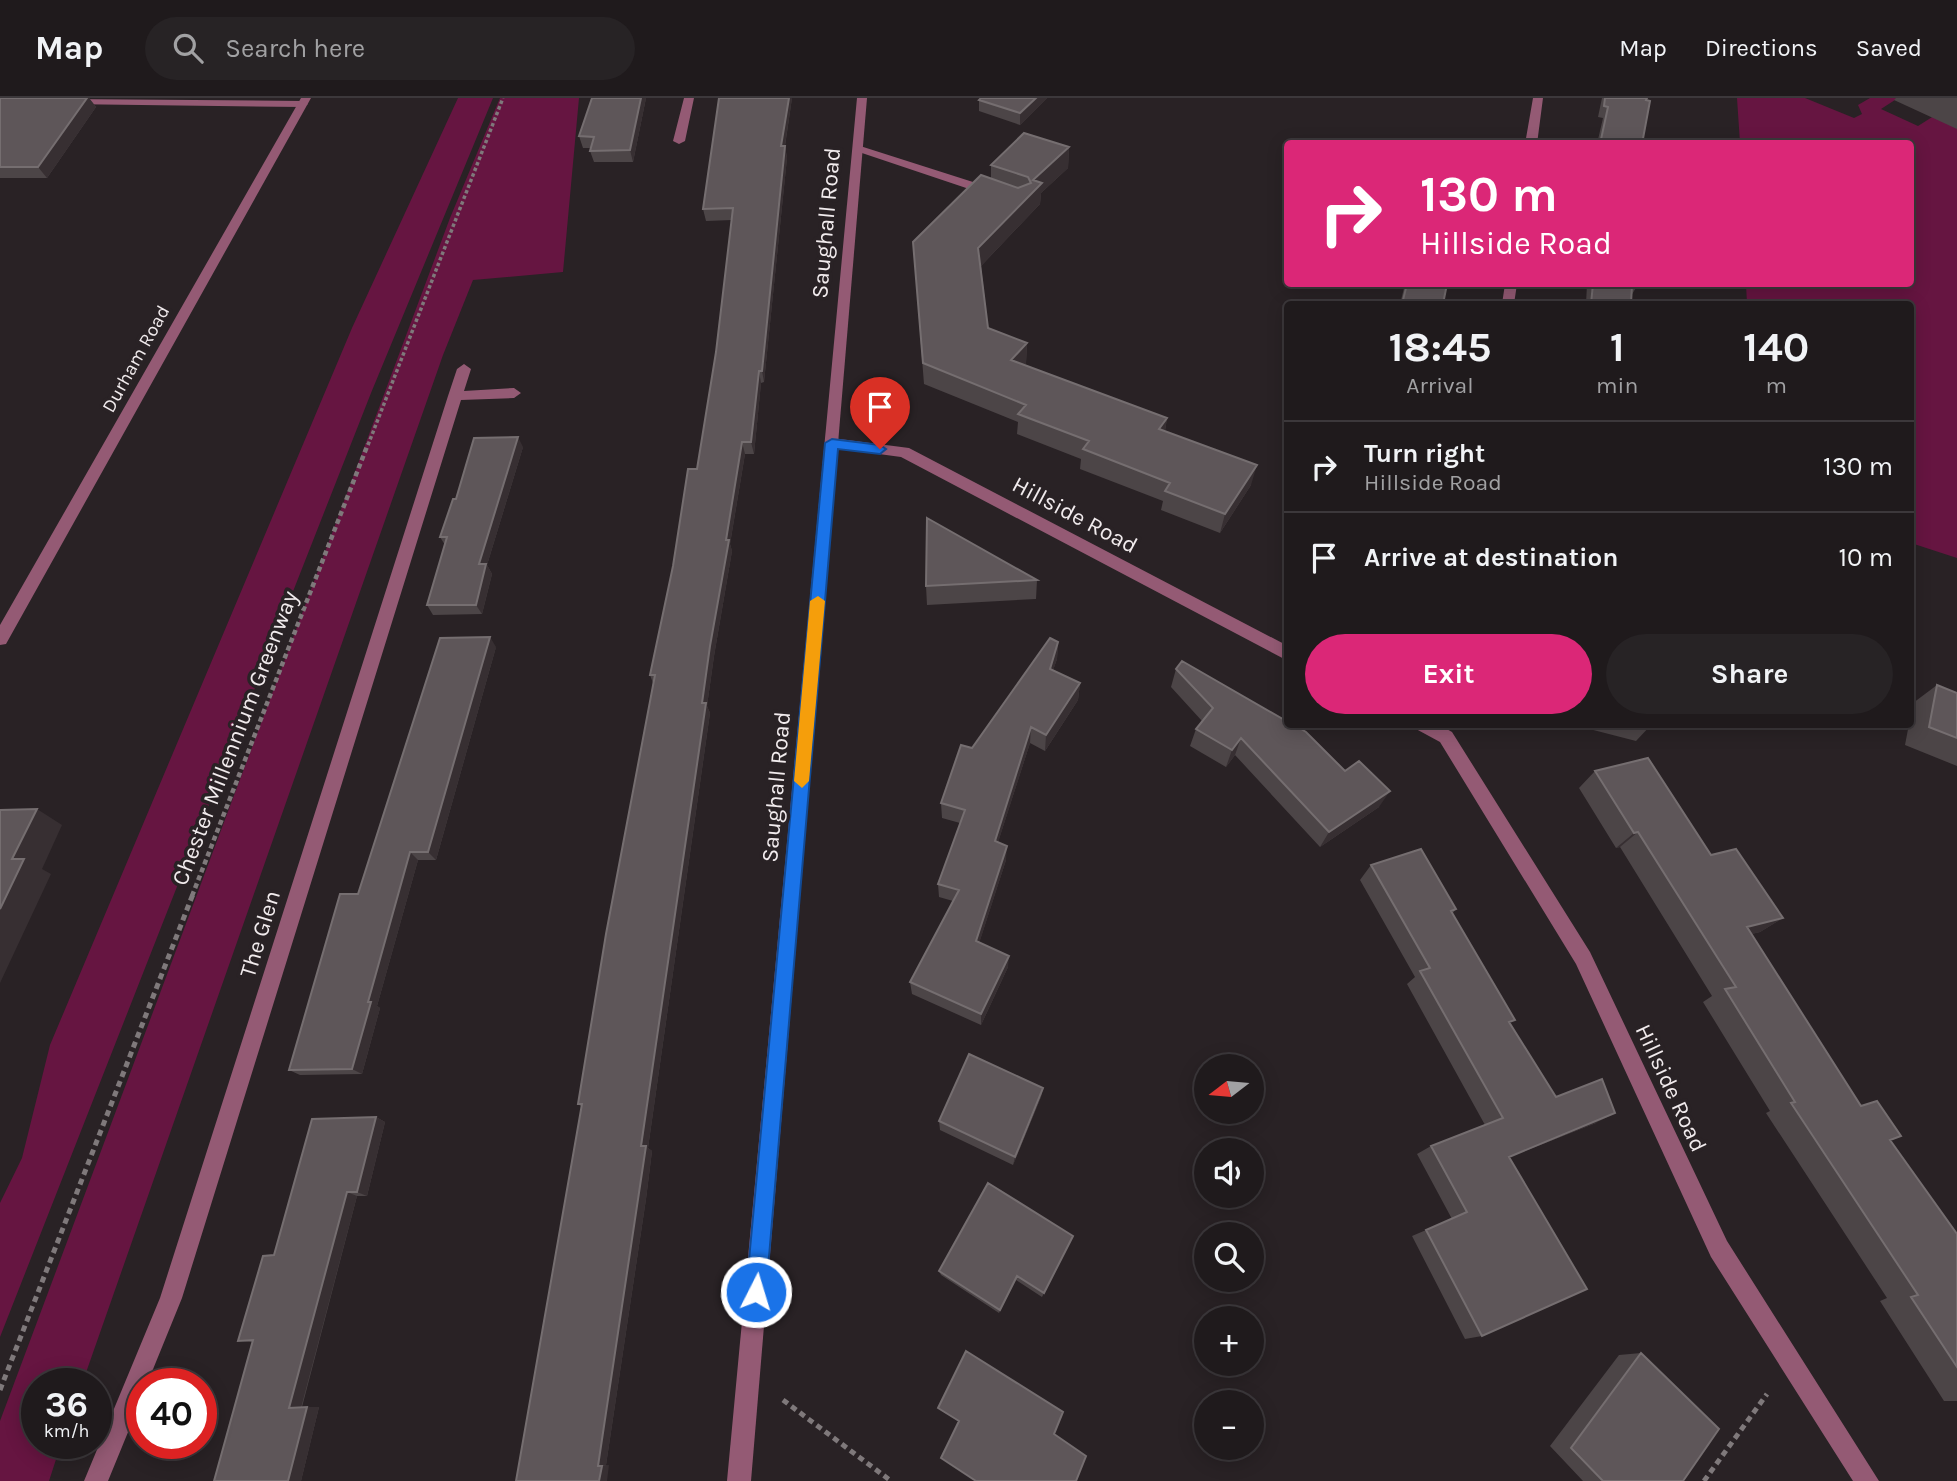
<!DOCTYPE html>
<meta charset="utf-8">
<style>
:root{--surface:#1f1a1c;--page:#272325;--text:#f1f3f6;--muted:#a1a1a3;--line:#3c383b;--accent:#db2777}
body{margin:0;font-family:Karla,sans-serif;background:var(--page);color:var(--text);height:100vh;display:flex;flex-direction:column;font-size:26px;white-space:nowrap}
*{box-sizing:border-box;margin:0}
p{font-size:23px;color:var(--muted)}
.icon{flex:none;width:38px;height:38px;fill:none;stroke:currentColor;stroke-width:2;stroke-linecap:round;stroke-linejoin:round}
.map{position:relative;flex:1;overflow:hidden}
.details{position:absolute;left:1284px;top:203px;width:630px;height:427px;display:flex;flex-direction:column;background:var(--surface);border-radius:7px;box-shadow:0 4px 18px #0003,0 0 0 2px var(--line)}
.details>*{flex:none}
.hud{position:absolute;left:1284px;top:42px;width:630px;height:147px;border-radius:7px;box-shadow:0 4px 18px #0003,0 0 0 2px var(--line);background:#db2777;color:#fff;overflow:hidden}
.needle{width:46px;rotate:254deg}
.buttons{position:absolute;left:1194px;top:956px;display:grid;gap:14px}
.buttons a{display:grid;place-items:center;width:70px;height:70px;border-radius:50%;background:var(--surface);box-shadow:0 4px 18px #0003,0 0 0 2px var(--line);font-size:35px}
.speed{position:absolute;left:21px;top:1270px;display:flex;gap:14px;font-size:35px;font-weight:700;text-align:center}
.speed>*{display:grid;place-content:center;width:91px;height:91px;border-radius:50%;background:var(--surface);box-shadow:0 4px 18px #0003,0 0 0 2px var(--line);line-height:1}
.speed small{font-size:18px;font-weight:400}
.speed .limit{border:10px solid #d22;background:#fff;color:#111}
.pin{position:absolute;display:grid;place-items:center;width:60px;height:60px;color:#fff;margin:-72px -30px;border-radius:50% 50% 50% 0;rotate:-45deg;box-shadow:0 0 7px #0007}
.pin .icon{rotate:45deg}
.me{position:absolute;width:77px;margin:-38px;rotate:5deg;stroke-linejoin:round;filter:drop-shadow(0 0 5px #0008)}
.turn{display:flex;align-items:center;gap:24px;height:147px;padding:0 21px;font-size:32px}
.turn .icon{width:91px;height:91px;stroke-width:2.5}
.turn b{display:block;font-size:49px;line-height:60px}
.eta{display:flex;justify-content:space-evenly;align-items:center;height:119px;text-align:center}
.eta b{font-size:42px;font-weight:700;line-height:49px}
.button{display:flex;gap:14px;margin-top:auto;padding:14px 21px}
.button a{flex:1;height:80px;border-radius:42px;background:var(--accent);color:#fff;font-size:28px;font-weight:700;line-height:80px;text-align:center}
.button a+a{background:var(--page);color:var(--text)}
ul{padding:0;list-style:none}
li{display:flex;align-items:center;gap:21px;height:91px;padding:0 21px;border-top:2px solid var(--line)}
li div{flex:1}
li b{display:block;font-size:26px}
li em{font-style:normal}
header{display:flex;align-items:center;gap:42px;box-sizing:border-box;height:98px;padding:0 35px;background:var(--surface);border-bottom:2px solid var(--line)}
header strong{font-size:33px}
nav{display:flex;gap:38px;margin-inline-start:auto;font-size:24px}
.search{width:490px;height:63px;background:var(--page);display:flex;align-items:center;gap:18px;box-sizing:border-box;padding:0 24px;border-radius:38px;color:var(--muted);font-size:26px}
.map>svg:first-child{display:block}
.green{fill:#661541}
.lines{fill:none;stroke-linecap:round;stroke-linejoin:round}
.path-far2{stroke:#7f797b;stroke-width:3.5;stroke-dasharray:3.5 2.5;stroke-linecap:butt}
.path-far1{stroke:#7f797b;stroke-width:4.5;stroke-dasharray:5 3.5;stroke-linecap:butt}
.path{stroke:#7f797b;stroke-width:5;stroke-dasharray:6 4.5;stroke-linecap:butt}
.service{fill:#945a74;fill-rule:evenodd}
.minor{fill:#945a74;fill-rule:evenodd}
.tertiary{fill:#945a74;fill-rule:evenodd}
.wall{fill:#4c4547}
.shaded-wall{fill:#372f32}
.building{fill:#5e5659;stroke:#756e70;stroke-width:2}
.route{fill:#1a73e8;stroke:#114b97;stroke-width:2}
.slow{fill:#f59e0b}
.labels{text-anchor:middle;dominant-baseline:central;stroke-width:7;stroke-linejoin:round;paint-order:stroke}
.far-street-label{font-size:19px;fill:#f1ebed;stroke:#292225}
.street-label{font-size:23px;fill:#f1ebed;stroke:#292225}
</style>
<header>
<strong>Map</strong>
<div class="search"><svg class="icon" aria-label="search" viewBox="0 0 24 24"><circle cx="10" cy="10" r="6"/><path d="M15 15l6 6"/></svg>Search here</div>
<nav><a>Map</a><a>Directions</a><a>Saved</a></nav>
</header>
<div class="map">
<svg width="1957" height="1383" viewBox="0 0 1957 1383">
<rect width="100%" height="100%" fill="#292225"/>
<path class="green" d="M 458,0 L 493,0 L 371,295 L 0,1239 L 0,1105 L 22,1060 L 50,947 L 352,230 Z
M 500,0 L 579,0 L 563,174 L 473,182 L 443,257 L 82,1286 L 37,1286 L 37,1346 L 61,1346 L 49,1383 L 0,1383 L 0,1323 L 450,120 Z
M 1737,0 L 1805,0 L 1854,20 L 1862,16 L 1858,7 L 1870,0 L 1898,0 L 1881,11 L 1918,28 L 1948,9 L 1957,31 L 1957,460 L 1911,445 L 1911,206 L 1747,206 L 1746,186 L 1911,186 L 1911,46 L 1740,45 Z"/>
<g class="lines">
<path class="path-far2" d="M 368,347 L 503,0"/>
<path class="path-far1" d="M 192,798 L 368,346"/>
<path class="path" d="M 0,1292 L 193,796
M 783,1302 L 891,1383
M 1704,1383 L 1767,1296"/>
<path class="service" d="M 68,1 L 303,3 L 308,6 L 303,9 L 64,6 L 64,2 Z
M 857,47 L 998,92 L 1000,95 L 990,98 L 853,52 L 853,48 Z"/>
<path class="minor" d="M 301,0 L 311,0 L 6,546 L 0,547 L 0,527 Z
M 684,0 L 694,0 L 685,43 L 679,46 L 673,43 Z
M 1533,0 L 1543,0 L 1537,46 L 1525,46 Z
M 1505,186 L 1517,186 L 1514,206 L 1502,206 Z
M 464,266 L 471,271 L 464,293 L 514,290 L 521,295 L 514,300 L 461,302 L 182,1200 L 147,1286 L 142,1286 L 142,1300 L 108,1383 L 84,1383 L 160,1200 L 448,298 L 457,271 Z
M 832,340 L 909,350 L 1288,548 L 1288,563 L 901,359 L 827,349 L 827,341 Z
M 1414,626 L 1438,626 L 1452,634 L 1590,854 L 1727,1143 L 1879,1383 L 1853,1383 L 1711,1159 L 1576,866 L 1440,644 L 1416,631 Z"/>
<path class="tertiary" d="M 857,0 L 867,0 L 751,1383 L 727,1383 Z"/>
</g>
<path class="wall" d="M 0,0 L 89,0 L 96,9 L 47,80 L 0,80 Z
M 592,0 L 646,0 L 633,64 L 594,64 L 590,53 L 591,50 L 583,50 L 579,38 Z
M 792,0 L 785,48 L 787,60 L 764,284 L 761,285 L 754,356 L 745,356 L 730,446 L 732,453 L 714,558 L 707,608 L 710,615 L 648,1050 L 652,1053 L 646,1101 L 606,1367 L 609,1367 L 516,1383 L 582,1009 L 578,1006 L 653,585 L 650,577 L 697,371 L 716,254 L 732,122 L 706,123 L 703,111 Z
M 981,0 L 1047,0 L 1020,27 L 979,13 L 979,2 Z
M 1602,0 L 1647,0 L 1642,46 L 1597,46 L 1603,20 L 1598,19 Z
M 1896,0 L 1957,0 L 1957,31 L 1894,2 Z
M 1069,49 L 1068,70 L 1041,95 L 1040,106 L 981,168 L 988,230 L 1027,245 L 1026,265 L 1024,267 L 1167,320 L 1165,333 L 1251,387 L 1220,435 L 1161,412 L 1163,403 L 1080,371 L 1081,361 L 1017,336 L 1018,324 L 924,286 L 913,144 L 991,81 L 991,67 Z
M 1405,186 L 1447,186 L 1443,206 L 1400,206 Z
M 1587,186 L 1637,186 L 1637,188 L 1631,198 L 1631,206 L 1586,206 Z
M 523,349 L 487,467 L 492,476 L 482,516 L 433,517 L 427,507 L 445,447 L 440,439 L 456,401 Z
M 1037,482 L 1036,501 L 927,507 L 926,488 Z
M 1058,544 L 1057,561 L 1053,572 L 1080,585 L 1078,602 L 1045,653 L 1030,645 L 998,744 L 1006,762 L 979,845 L 1008,869 L 981,927 L 912,896 L 910,884 L 953,803 L 939,799 L 938,786 L 960,725 L 942,720 L 941,705 L 972,650 Z
M 496,549 L 436,762 L 418,762 L 377,908 L 380,910 L 362,976 L 300,977 L 289,972 L 358,796 Z
M 1176,571 L 1379,709 L 1320,749 L 1235,657 L 1226,669 L 1190,648 L 1196,631 L 1202,623 L 1171,589 Z
M 1937,587 L 1957,595 L 1957,668 L 1905,647 L 1909,626 L 1911,626 L 1911,616 L 1913,605 Z
M 1570,626 L 1652,626 L 1636,643 Z
M 1595,673 L 1711,757 L 1783,820 L 1760,834 L 1751,836 L 1861,1008 L 1877,1003 L 1890,1042 L 1957,1136 L 1957,1303 L 1944,1303 L 1880,1203 L 1887,1200 L 1766,1015 L 1770,1013 L 1703,904 L 1712,898 L 1620,749 L 1616,750 L 1579,690 Z
M 1371,767 L 1456,811 L 1452,816 L 1510,926 L 1556,999 L 1596,1025 L 1509,1059 L 1482,1238 L 1465,1241 L 1412,1138 L 1452,1121 L 1417,1056 L 1431,1048 L 1485,1027 L 1407,886 L 1415,879 L 1360,782 Z
M 1043,990 L 1041,999 L 1013,1067 L 940,1032 L 939,1023 Z
M 376,1019 L 385,1024 L 367,1098 L 357,1098 L 302,1309 L 319,1309 L 301,1383 L 214,1383 L 253,1244 L 238,1243 Z
M 1073,1138 L 1042,1199 L 1016,1182 L 999,1215 L 941,1177 L 939,1173 Z
M 1641,1255 L 1683,1383 L 1583,1383 L 1550,1348 L 1619,1257 Z"/>
<path class="shaded-wall" d="M 87,0 L 89,0 L 96,9 L 47,80 L 38,69 Z
M 641,0 L 646,0 L 633,64 L 630,52 Z
M 789,0 L 792,0 L 783,60 L 781,48 Z
M 1036,0 L 1047,0 L 1020,27 L 1020,15 Z
M 785,48 L 787,60 L 764,284 L 762,273 Z
M 1069,49 L 1068,70 L 1041,95 L 1040,106 L 978,171 L 978,150 L 1033,82 Z
M 1027,245 L 1026,265 L 1010,283 L 1011,262 Z
M 759,273 L 761,285 L 754,356 L 751,344 Z
M 1167,320 L 1164,339 L 1159,331 Z
M 518,339 L 523,349 L 487,467 L 492,476 L 482,516 L 476,507 L 479,466 Z
M 742,344 L 745,356 L 730,446 L 732,453 L 714,558 L 707,608 L 710,615 L 648,1050 L 652,1053 L 646,1101 L 606,1367 L 598,1368 L 710,548 Z
M 1257,367 L 1251,387 L 1220,435 L 1225,416 Z
M 490,539 L 496,549 L 436,762 L 428,754 Z
M 1058,544 L 1057,561 L 1048,587 L 1050,571 Z
M 1080,585 L 1078,602 L 1045,653 L 1046,637 Z
M 1031,629 L 1030,645 L 994,757 L 995,743 Z
M 1241,640 L 1235,657 L 1226,669 L 1232,652 Z
M 1390,693 L 1379,709 L 1320,749 L 1329,734 Z
M 37,711 L 62,727 L 42,771 L 51,776 L 0,885 L 0,811 L 12,761 Z
M 1638,734 L 1620,749 L 1616,750 L 1634,735 Z
M 1007,748 L 1006,762 L 976,855 L 976,843 Z
M 410,754 L 418,762 L 377,908 L 380,910 L 362,976 L 352,971 L 368,904 Z
M 1783,820 L 1760,834 L 1725,843 L 1747,829 Z
M 1009,858 L 1008,869 L 981,927 L 981,916 Z
M 1043,990 L 1041,999 L 1013,1067 L 1015,1059 Z
M 1615,1015 L 1596,1025 L 1492,1066 L 1509,1059 Z
M 376,1019 L 385,1024 L 367,1098 L 357,1094 Z
M 347,1094 L 357,1098 L 301,1310 L 289,1310 Z
M 307,1309 L 319,1309 L 301,1383 L 288,1383 Z
M 609,1367 L 607,1383 L 599,1383 L 602,1368 Z"/>
<path class="building" d="M 0,0 L 87,0 L 38,69 L 0,69 Z
M 592,0 L 641,0 L 630,52 L 590,53 L 594,39 L 579,38 Z
M 719,0 L 789,0 L 781,48 L 785,48 L 762,273 L 759,273 L 751,344 L 742,344 L 726,442 L 729,442 L 710,548 L 702,605 L 706,605 L 641,1048 L 646,1048 L 598,1368 L 602,1368 L 599,1383 L 516,1383 L 582,1006 L 578,1006 L 606,836 L 655,577 L 650,577 L 673,468 L 688,371 L 697,371 L 716,254 L 733,110 L 703,111 Z
M 981,0 L 1036,0 L 1020,15 L 979,2 Z
M 1605,0 L 1647,0 L 1646,2 L 1650,3 L 1642,46 L 1600,46 L 1608,9 L 1604,8 Z
M 1024,35 L 1069,49 L 1033,82 L 1042,85 L 978,150 L 988,230 L 1027,245 L 1011,262 L 1167,320 L 1159,331 L 1257,367 L 1225,416 L 1165,393 L 1170,385 L 1083,351 L 1089,343 L 1018,316 L 1026,307 L 923,265 L 913,144 L 981,77 L 1018,90 L 1031,85 L 1028,79 L 991,67 Z
M 1407,186 L 1447,186 L 1443,206 L 1402,206 Z
M 1593,186 L 1637,186 L 1637,188 L 1632,187 L 1631,206 L 1591,206 Z
M 518,339 L 479,466 L 486,466 L 476,507 L 427,507 L 447,439 L 440,439 L 453,401 L 456,401 L 474,340 Z
M 927,420 L 1037,482 L 926,488 Z
M 490,539 L 428,754 L 410,754 L 368,904 L 371,904 L 352,971 L 289,972 L 340,796 L 358,796 L 440,540 Z
M 1050,540 L 1058,544 L 1050,571 L 1080,585 L 1046,637 L 1031,629 L 995,743 L 1007,748 L 976,843 L 1009,858 L 981,916 L 910,884 L 959,792 L 938,786 L 965,712 L 941,705 L 961,647 L 972,650 Z
M 1182,563 L 1288,624 L 1288,626 L 1293,626 L 1306,634 L 1345,673 L 1359,663 L 1390,693 L 1329,734 L 1241,640 L 1232,652 L 1196,631 L 1213,610 L 1176,571 Z
M 1937,587 L 1957,595 L 1957,640 L 1929,629 Z
M 1648,660 L 1711,757 L 1736,751 L 1783,820 L 1747,829 L 1861,1008 L 1877,1003 L 1901,1038 L 1890,1042 L 1957,1136 L 1957,1269 L 1911,1199 L 1918,1197 L 1791,1005 L 1795,1004 L 1725,891 L 1736,889 L 1638,734 L 1634,735 L 1595,673 Z
M 37,711 L 12,761 L 24,761 L 0,811 L 0,712 Z
M 1421,751 L 1456,811 L 1451,813 L 1515,922 L 1509,924 L 1556,999 L 1602,981 L 1615,1015 L 1509,1059 L 1587,1191 L 1482,1238 L 1426,1132 L 1467,1114 L 1431,1048 L 1503,1020 L 1420,873 L 1430,870 L 1371,767 Z
M 969,956 L 1043,990 L 1015,1059 L 939,1023 Z
M 376,1019 L 357,1094 L 347,1094 L 289,1310 L 307,1309 L 288,1383 L 214,1383 L 253,1242 L 238,1243 L 263,1158 L 274,1157 L 312,1021 Z
M 988,1085 L 1073,1138 L 1044,1195 L 1017,1178 L 1000,1212 L 939,1173 Z
M 966,1253 L 1063,1314 L 1054,1336 L 1086,1358 L 1076,1383 L 976,1383 L 941,1360 L 959,1323 L 938,1310 Z
M 1641,1255 L 1719,1331 L 1683,1383 L 1603,1383 L 1571,1350 Z"/>
<path class="route" d="M 832,341 L 880,347 L 886,351 L 880,356 L 838,351 L 766,1194 L 763,1201 L 756,1204 L 749,1201 L 746,1194 L 825,345 Z"/>
<path class="slow" d="M 818,498 L 825,503 L 809,683 L 802,690 L 794,683 L 810,503 Z"/>
<g class="labels">
<g class="far-street-label">
<text transform="translate(136 261) rotate(-61)">Durham Road</text>
</g>
<g class="street-label">
<text transform="translate(826 125) rotate(-85)">Saughall Road</text>
<text transform="translate(1075 417) rotate(28)">Hillside Road</text>
<text transform="translate(235 640) rotate(-69)">Chester Millennium Greenway</text>
<text transform="translate(776 689) rotate(-85)">Saughall Road</text>
<text transform="translate(260 836) rotate(-73)">The Glen</text>
<text transform="translate(1671 990) rotate(65)">Hillside Road</text>
</g>
</g>
</svg>
<div class="buttons">
<a><svg class="needle" viewBox="-14 -14 28 28"><path d="M0-13l5 13h-10z" fill="#e53935"/><path d="M0 13l5-13h-10z" fill="#a1a1a3"/></svg></a>
<a><svg class="icon" aria-label="sound" viewBox="0 0 24 24"><path d="M4 9h4l5-4v14l-5-4H4zM17 9q2 3 0 6"/></svg></a>
<a><svg class="icon" aria-label="search" viewBox="0 0 24 24"><circle cx="10" cy="10" r="6"/><path d="M15 15l6 6"/></svg></a>
<a>+</a>
<a>−</a>
</div>
<div class="speed"><div>36<small>km/h</small></div><div class="limit">40</div></div>
<div class="pin" style="left:880px;top:351px;background:#d93025"><svg class="icon" aria-label="arrive" viewBox="0 0 24 24"><path d="M6 21V4h12l-3 4 3 4H6"/></svg></div>
<svg class="me" style="left:756px;top:1194px" viewBox="-20 -20 40 40"><circle r="17" fill="#1a73e8" stroke="#fff" stroke-width="3"/><path d="M0-11L8 9 0 5-8 9z" fill="#fff"/></svg>
<div class="hud">
<div class="turn"><svg class="icon" aria-label="right" viewBox="0 0 24 24"><path d="M7 20v-9h11M14 6l5 5-5 5"/></svg><div><b>130 m</b>Hillside Road</div></div>
</div>
<section class="details">
<div class="eta">
<div><b>18:45</b><p>Arrival</p></div>
<div><b>1</b><p>min</p></div>
<div><b>140</b><p>m</p></div>
</div>
<ul>
<li><svg class="icon" aria-label="right" viewBox="0 0 24 24"><path d="M7 20v-9h11M14 6l5 5-5 5"/></svg><div><b>Turn right</b><p>Hillside Road</p></div><em>130 m</em></li>
<li><svg class="icon" aria-label="arrive" viewBox="0 0 24 24"><path d="M6 21V4h12l-3 4 3 4H6"/></svg><div><b>Arrive at destination</b></div><em>10 m</em></li>
</ul>
<div class="button"><a>Exit</a><a>Share</a></div>
</section>
</div>
